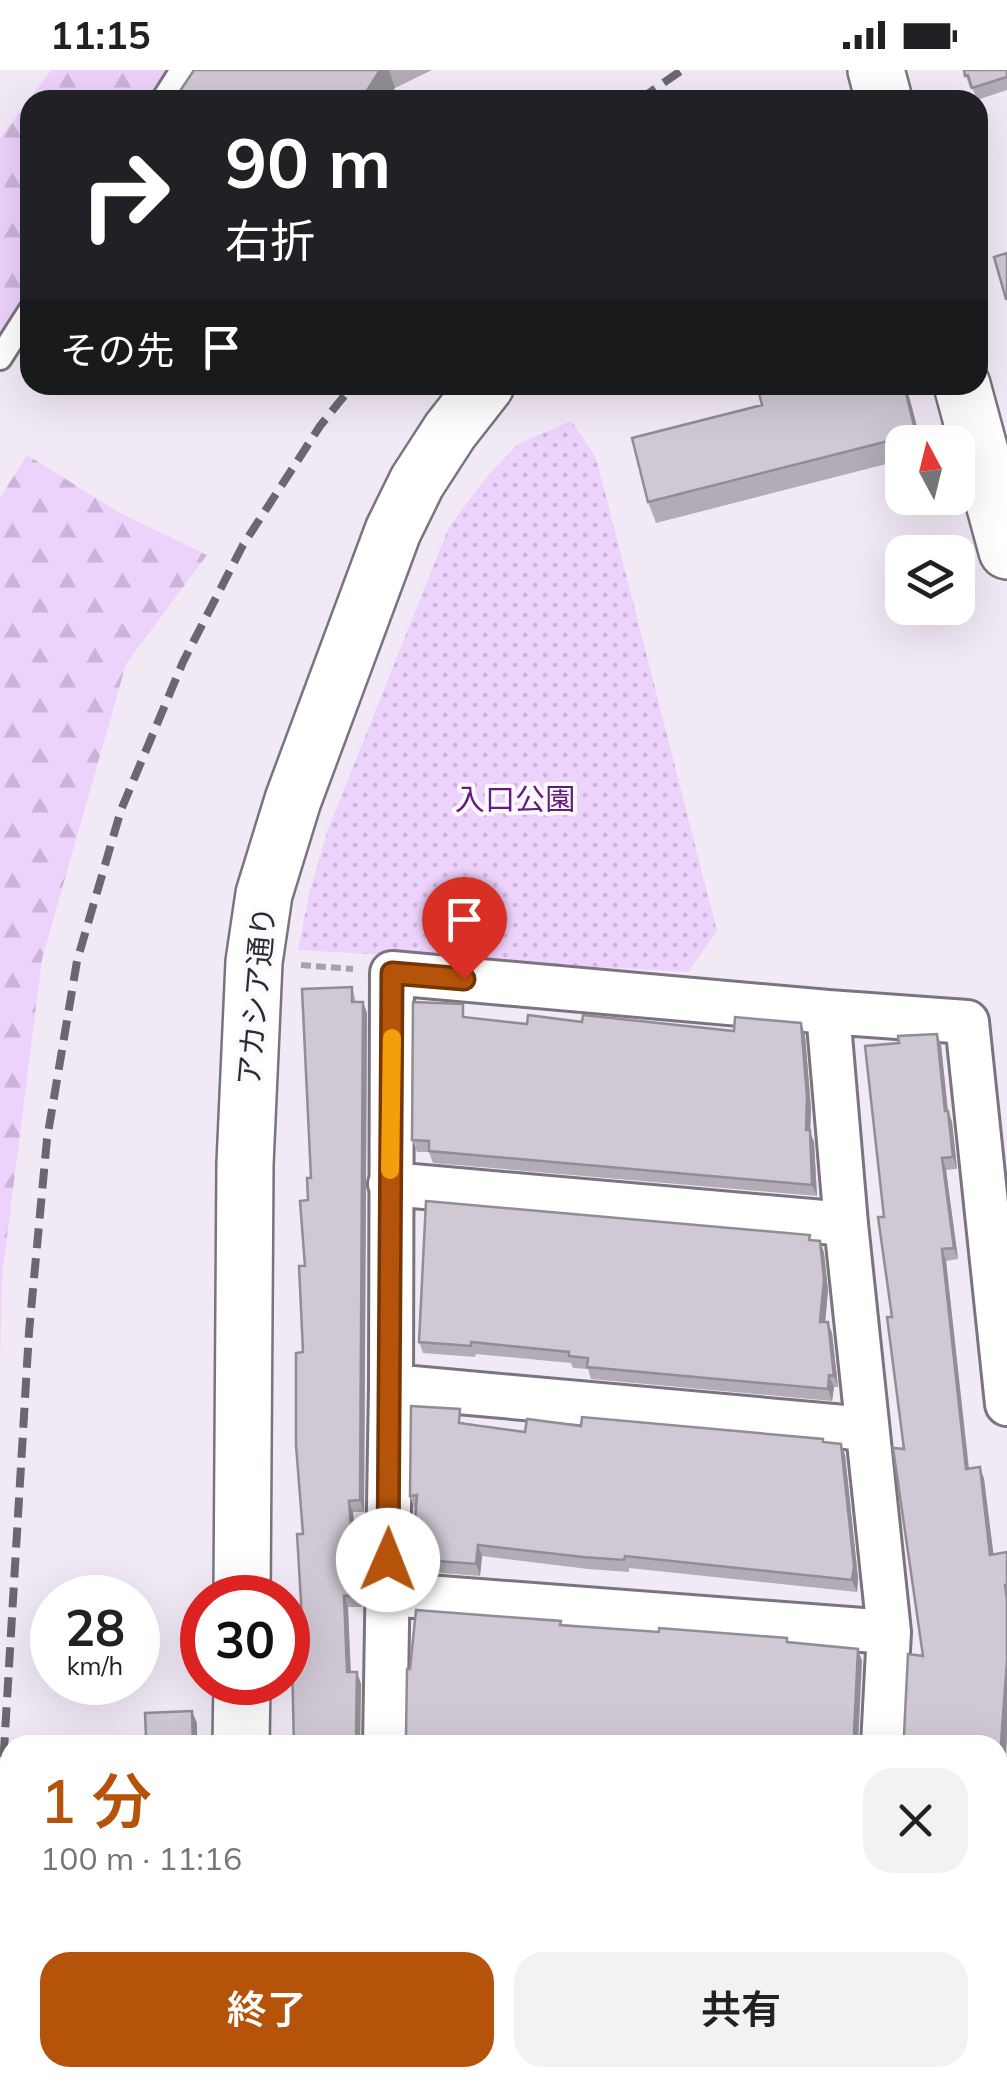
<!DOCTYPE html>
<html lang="ja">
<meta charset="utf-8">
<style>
:root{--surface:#fff;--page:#f2f2f2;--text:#202124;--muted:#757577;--accent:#b45309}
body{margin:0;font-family:Mulish,"Noto Sans JP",sans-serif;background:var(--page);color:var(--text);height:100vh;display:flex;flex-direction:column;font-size:38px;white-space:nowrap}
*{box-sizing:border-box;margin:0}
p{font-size:32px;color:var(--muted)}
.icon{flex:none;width:55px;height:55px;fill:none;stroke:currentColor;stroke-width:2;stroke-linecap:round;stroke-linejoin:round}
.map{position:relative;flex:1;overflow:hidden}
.details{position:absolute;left:0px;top:1665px;width:1008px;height:352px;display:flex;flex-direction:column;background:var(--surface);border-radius:30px 30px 0 0;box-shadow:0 10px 40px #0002}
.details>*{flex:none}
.hud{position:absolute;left:20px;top:20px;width:968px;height:305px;border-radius:30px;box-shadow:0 10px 40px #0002;background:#202124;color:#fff;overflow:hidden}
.needle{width:65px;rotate:353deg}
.tools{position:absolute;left:885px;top:355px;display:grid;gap:20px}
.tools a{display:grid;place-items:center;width:90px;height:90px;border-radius:20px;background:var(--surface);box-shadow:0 10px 40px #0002;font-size:50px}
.speed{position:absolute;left:30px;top:1505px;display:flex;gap:20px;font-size:50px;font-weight:700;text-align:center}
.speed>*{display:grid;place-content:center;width:130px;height:130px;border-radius:50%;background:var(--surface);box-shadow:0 10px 40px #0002;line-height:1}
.speed small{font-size:25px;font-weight:400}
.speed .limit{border:15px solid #d22;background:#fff;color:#111}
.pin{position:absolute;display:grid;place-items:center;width:85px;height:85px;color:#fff;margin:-102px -42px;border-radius:50% 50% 50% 0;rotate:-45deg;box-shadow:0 0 10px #0007}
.pin .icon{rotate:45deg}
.me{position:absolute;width:110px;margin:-55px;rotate:1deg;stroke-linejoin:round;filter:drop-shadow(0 0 8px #0008)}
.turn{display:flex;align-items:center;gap:35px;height:210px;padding:0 40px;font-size:45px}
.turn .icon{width:130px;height:130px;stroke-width:2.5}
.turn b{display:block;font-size:70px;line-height:85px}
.then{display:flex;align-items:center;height:95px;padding:0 40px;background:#0003;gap:20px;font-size:38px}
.round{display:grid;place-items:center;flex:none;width:105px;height:105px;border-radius:30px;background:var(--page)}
.summary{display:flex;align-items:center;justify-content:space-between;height:170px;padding:0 40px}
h1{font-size:60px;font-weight:600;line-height:75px;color:var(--accent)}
.primary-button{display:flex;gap:20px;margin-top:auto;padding:20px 40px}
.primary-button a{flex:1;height:115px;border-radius:30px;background:var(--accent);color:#fff;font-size:40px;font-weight:600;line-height:115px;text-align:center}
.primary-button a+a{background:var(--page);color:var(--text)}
.status{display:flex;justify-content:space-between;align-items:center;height:70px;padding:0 50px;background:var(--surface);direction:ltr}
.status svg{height:28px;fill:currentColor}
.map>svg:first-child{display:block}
.forest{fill:url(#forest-firs)}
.park{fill:url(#park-dots)}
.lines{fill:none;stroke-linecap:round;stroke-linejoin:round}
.service-casing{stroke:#7b737e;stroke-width:28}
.minor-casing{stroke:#7b737e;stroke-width:48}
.tertiary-casing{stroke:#7b737e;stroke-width:60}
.path{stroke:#a7a1ab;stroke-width:6;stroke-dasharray:10 5;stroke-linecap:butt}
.service{stroke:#fff;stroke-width:22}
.minor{stroke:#fff;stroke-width:42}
.tertiary{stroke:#fff;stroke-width:55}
.rail{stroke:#6b676e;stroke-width:8;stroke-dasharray:20 10;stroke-linecap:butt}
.wall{fill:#b3acb6}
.shaded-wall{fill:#928c94}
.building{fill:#d0c8d4;stroke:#928c94;stroke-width:2.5}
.route-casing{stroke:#753606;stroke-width:25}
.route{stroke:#b45309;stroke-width:18}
.slow{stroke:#f59e0b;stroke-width:18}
.labels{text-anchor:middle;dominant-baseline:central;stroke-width:8;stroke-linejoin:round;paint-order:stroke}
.park-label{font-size:30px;fill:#621c7d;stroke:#fcf9fe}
.street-label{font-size:30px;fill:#2f2c31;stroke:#fcf9fe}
</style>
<div class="status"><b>11:15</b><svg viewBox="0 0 49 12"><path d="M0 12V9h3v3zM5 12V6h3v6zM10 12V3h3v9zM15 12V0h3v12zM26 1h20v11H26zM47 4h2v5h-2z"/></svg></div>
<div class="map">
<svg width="1007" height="2016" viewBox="0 0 1007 2016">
<defs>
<pattern id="forest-firs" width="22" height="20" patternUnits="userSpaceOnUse" patternTransform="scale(2.5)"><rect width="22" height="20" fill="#edd2fb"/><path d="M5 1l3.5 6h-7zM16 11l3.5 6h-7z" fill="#ccb4d8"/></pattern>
<pattern id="park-dots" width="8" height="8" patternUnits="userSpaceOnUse" patternTransform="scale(2.5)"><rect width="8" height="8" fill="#edd2fb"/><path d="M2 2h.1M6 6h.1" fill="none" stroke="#ccb4d8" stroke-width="1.8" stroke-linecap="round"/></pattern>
</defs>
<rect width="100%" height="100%" fill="#f2e9f6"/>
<path class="forest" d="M 51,0 L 167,0 L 150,30 L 30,30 L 30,222 L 0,264 L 0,69 Z
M 27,385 L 120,443 L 207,485 L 126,594 L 42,889 L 2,1207 L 0,1288 L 0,428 Z"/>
<path class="park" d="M 571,351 L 596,387 L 717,861 L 688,902 L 298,880 L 309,824 L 327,762 L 449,457 L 485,409 L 518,374 Z"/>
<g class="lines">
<defs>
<path id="service" d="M 163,30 L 182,0
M 0,288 L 30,241"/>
<path id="minor" d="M 828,942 L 967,952 L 1007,1334
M 390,1114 L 846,1154
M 391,1316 L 867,1359
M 388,1524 L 889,1562
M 385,1675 L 391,1316 L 392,903 L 828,942 L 846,1154 L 889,1562 L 883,1675
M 370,2016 L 371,2008
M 868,2016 L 868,2008"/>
<path id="tertiary" d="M 876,0 L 884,30
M 962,315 L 1007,481
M 242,1528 L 245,1094 L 254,892 L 264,824 L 293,730 L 393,461 L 417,412 L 450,361 L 486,315
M 241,1675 L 242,1612
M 236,2016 L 236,2008"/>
</defs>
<use href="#service" class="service-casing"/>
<use href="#minor" class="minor-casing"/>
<use href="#tertiary" class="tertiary-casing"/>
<path class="path" d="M 301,895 L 353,899
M 998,1976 L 1007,1977"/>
<use href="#service" class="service"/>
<use href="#minor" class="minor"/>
<use href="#tertiary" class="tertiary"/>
<path class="rail" d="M 639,30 L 682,0
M 0,1747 L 29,1262 L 47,1069 L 77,891 L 121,740 L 183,592 L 243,475 L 320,356 L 353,315"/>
</g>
<path class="wall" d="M 194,0 L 432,0 L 395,18 Z
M 964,0 L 1007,0 L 1007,20 L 977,30 L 972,17 L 970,18 Z
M 757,315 L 906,315 L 921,372 L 902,372 L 902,390 L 656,453 L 648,432 L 762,335 Z
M 352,917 L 356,932 L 363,932 L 367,943 L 364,1442 L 353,1442 L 357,1493 L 359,1493 L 363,1505 L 362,1537 L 348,1537 L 351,1602 L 357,1602 L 361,1614 L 360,1675 L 294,1675 L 291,1549 L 302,1549 L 297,1464 L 303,1464 L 296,1375 L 296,1283 L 303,1282 L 299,1196 L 305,1196 L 300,1131 L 308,1130 L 307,1108 L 311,1108 L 302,919 Z
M 467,947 L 527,954 L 582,952 L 734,961 L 801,953 L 805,965 L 811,1039 L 810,1062 L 814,1072 L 817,1126 L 433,1093 L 429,1082 L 417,1082 L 412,1070 Z
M 937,964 L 941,975 L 948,1041 L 952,1052 L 957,1099 L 946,1100 L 958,1189 L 946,1191 L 969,1398 L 980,1397 L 984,1409 L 993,1484 L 1007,1482 L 1007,1665 L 1006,1687 L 1007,1687 L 1007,1731 L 998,1730 L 998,1735 L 998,1675 L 904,1665 L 923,1586 L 884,1147 L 899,973 Z
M 812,1170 L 820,1171 L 824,1183 L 828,1221 L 825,1252 L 832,1263 L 838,1317 L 834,1317 L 832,1331 L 591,1309 L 588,1299 L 573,1298 L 571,1293 L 476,1284 L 475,1287 L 423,1283 L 419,1272 Z
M 464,1351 L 464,1354 L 525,1362 L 581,1356 L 823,1369 L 824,1372 L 841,1374 L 845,1385 L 858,1508 L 857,1522 L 629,1498 L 629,1502 L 588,1499 L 482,1486 L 480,1506 L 417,1501 L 412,1489 L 416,1437 L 414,1438 L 410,1426 Z"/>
<path class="shaded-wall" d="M 380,0 L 389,0 L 395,18 L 387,30 L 361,30 Z
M 904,315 L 906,315 L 921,372 L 916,364 Z
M 363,932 L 367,943 L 364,1442 L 360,1430 Z
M 801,953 L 805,965 L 811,1039 L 810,1062 L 814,1072 L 817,1126 L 812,1115 L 806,1060 Z
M 937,964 L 941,975 L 949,1053 L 945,1041 Z
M 948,1041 L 952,1052 L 957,1099 L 953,1087 Z
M 942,1088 L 946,1100 L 958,1189 L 954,1178 Z
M 820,1171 L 824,1183 L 828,1221 L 824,1264 L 820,1252 Z
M 942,1179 L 946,1191 L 970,1411 L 966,1399 Z
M 828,1252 L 832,1263 L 838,1317 L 834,1306 Z
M 829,1305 L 834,1317 L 832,1331 L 828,1319 Z
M 841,1374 L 845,1385 L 858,1508 L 857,1522 L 852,1510 Z
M 980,1397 L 984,1409 L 995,1496 L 990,1485 Z
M 349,1431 L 353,1442 L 358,1505 L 354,1493 Z
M 478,1475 L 482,1486 L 480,1506 L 476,1494 Z
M 359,1493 L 363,1505 L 362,1537 L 358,1525 Z
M 344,1526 L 348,1537 L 351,1614 L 347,1602 Z
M 858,1579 L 862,1591 L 858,1675 L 857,1675 L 854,1662 Z
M 1007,1591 L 1007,1665 L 1005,1698 L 1000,1687 Z
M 357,1602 L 361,1614 L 360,1675 L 356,1664 Z
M 192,1641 L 197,1653 L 197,1675 L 193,1675 Z
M 998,1782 L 1002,1794 L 998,1839 Z"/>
<path class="building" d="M 194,0 L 380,0 L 361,30 L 174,30 Z
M 964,0 L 1007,0 L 1007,7 L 972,18 L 968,5 L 965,6 Z
M 1007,183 L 1007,229 L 1006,229 L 994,187 Z
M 757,315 L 904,315 L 916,364 L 648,432 L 632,368 L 762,335 Z
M 352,917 L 352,932 L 363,932 L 360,1430 L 349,1431 L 354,1493 L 359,1493 L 358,1525 L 344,1526 L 347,1602 L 357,1602 L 356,1664 L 359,1675 L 294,1675 L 291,1549 L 302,1549 L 297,1464 L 303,1464 L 296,1375 L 296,1283 L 303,1282 L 299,1196 L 305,1196 L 300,1131 L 308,1130 L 307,1108 L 311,1108 L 302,919 Z
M 413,932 L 463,934 L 463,947 L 527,954 L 528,945 L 582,952 L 583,945 L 734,961 L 735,947 L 801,953 L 807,1027 L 806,1060 L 810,1060 L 812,1115 L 429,1081 L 429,1071 L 412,1070 Z
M 937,964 L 945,1041 L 948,1041 L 953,1087 L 942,1088 L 954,1178 L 942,1179 L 966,1399 L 980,1397 L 990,1485 L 1007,1482 L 1007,1515 L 1005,1515 L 1007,1530 L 1007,1591 L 1000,1687 L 1007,1687 L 1007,1719 L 998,1718 L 998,1675 L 900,1675 L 904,1665 L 908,1584 L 923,1586 L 893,1378 L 904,1379 L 887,1247 L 892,1247 L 878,1147 L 884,1147 L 865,976 L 899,973 L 898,966 Z
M 426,1131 L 810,1165 L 809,1170 L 820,1171 L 824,1209 L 820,1252 L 828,1252 L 834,1306 L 829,1305 L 828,1319 L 587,1297 L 588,1288 L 569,1286 L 569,1282 L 471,1272 L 471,1276 L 419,1272 Z
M 411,1336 L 460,1339 L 459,1353 L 525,1362 L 527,1349 L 581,1356 L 582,1347 L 823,1369 L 823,1372 L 841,1374 L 854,1496 L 852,1510 L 625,1486 L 624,1490 L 583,1487 L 478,1475 L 476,1494 L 412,1489 L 417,1425 L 410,1426 Z
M 416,1540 L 561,1551 L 560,1555 L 659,1562 L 659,1558 L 787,1568 L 787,1572 L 858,1579 L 854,1662 L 857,1675 L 402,1675 L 406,1665 L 407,1599 L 410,1599 Z
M 192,1641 L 193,1675 L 130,1675 L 129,1667 L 146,1667 L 145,1643 Z
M 288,2008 L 342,2008 L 342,2013 L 345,2016 L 287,2016 Z
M 390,2008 L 840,2008 L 842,2016 L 387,2016 Z
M 910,2008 L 966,2008 L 965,2016 L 910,2016 Z"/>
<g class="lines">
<defs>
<path id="route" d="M 388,1490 L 392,903 L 464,909"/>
</defs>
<use href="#route" class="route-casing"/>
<use href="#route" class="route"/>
<path class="slow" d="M 390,1100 L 392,968"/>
</g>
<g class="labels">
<g class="park-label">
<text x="515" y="729">入口公園</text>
</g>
<g class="street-label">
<text transform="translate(256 926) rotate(-85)">アカシア通り</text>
</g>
</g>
</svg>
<div class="tools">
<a><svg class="needle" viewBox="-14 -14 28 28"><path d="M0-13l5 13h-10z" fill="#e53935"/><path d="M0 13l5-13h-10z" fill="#757577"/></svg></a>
<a><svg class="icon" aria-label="layers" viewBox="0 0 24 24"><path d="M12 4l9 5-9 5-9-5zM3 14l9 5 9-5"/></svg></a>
</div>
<div class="speed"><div>28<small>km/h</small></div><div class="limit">30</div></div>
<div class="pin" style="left:464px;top:909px;background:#d93025"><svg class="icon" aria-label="arrive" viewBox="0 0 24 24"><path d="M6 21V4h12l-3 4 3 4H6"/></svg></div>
<svg class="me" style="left:388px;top:1490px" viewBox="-20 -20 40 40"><circle r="19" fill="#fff"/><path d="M0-13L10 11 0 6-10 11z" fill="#b45309"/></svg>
<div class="hud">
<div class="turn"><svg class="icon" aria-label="right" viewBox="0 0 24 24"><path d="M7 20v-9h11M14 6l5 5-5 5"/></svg><div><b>90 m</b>右折</div></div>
<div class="then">その先<svg class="icon" aria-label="arrive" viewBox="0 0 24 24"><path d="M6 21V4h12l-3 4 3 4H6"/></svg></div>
</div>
<section class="details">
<div class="summary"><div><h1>1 分</h1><p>100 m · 11:16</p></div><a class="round"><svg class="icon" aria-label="close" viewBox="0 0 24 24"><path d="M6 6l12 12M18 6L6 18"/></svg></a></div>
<div class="primary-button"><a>終了</a><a>共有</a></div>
</section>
</div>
